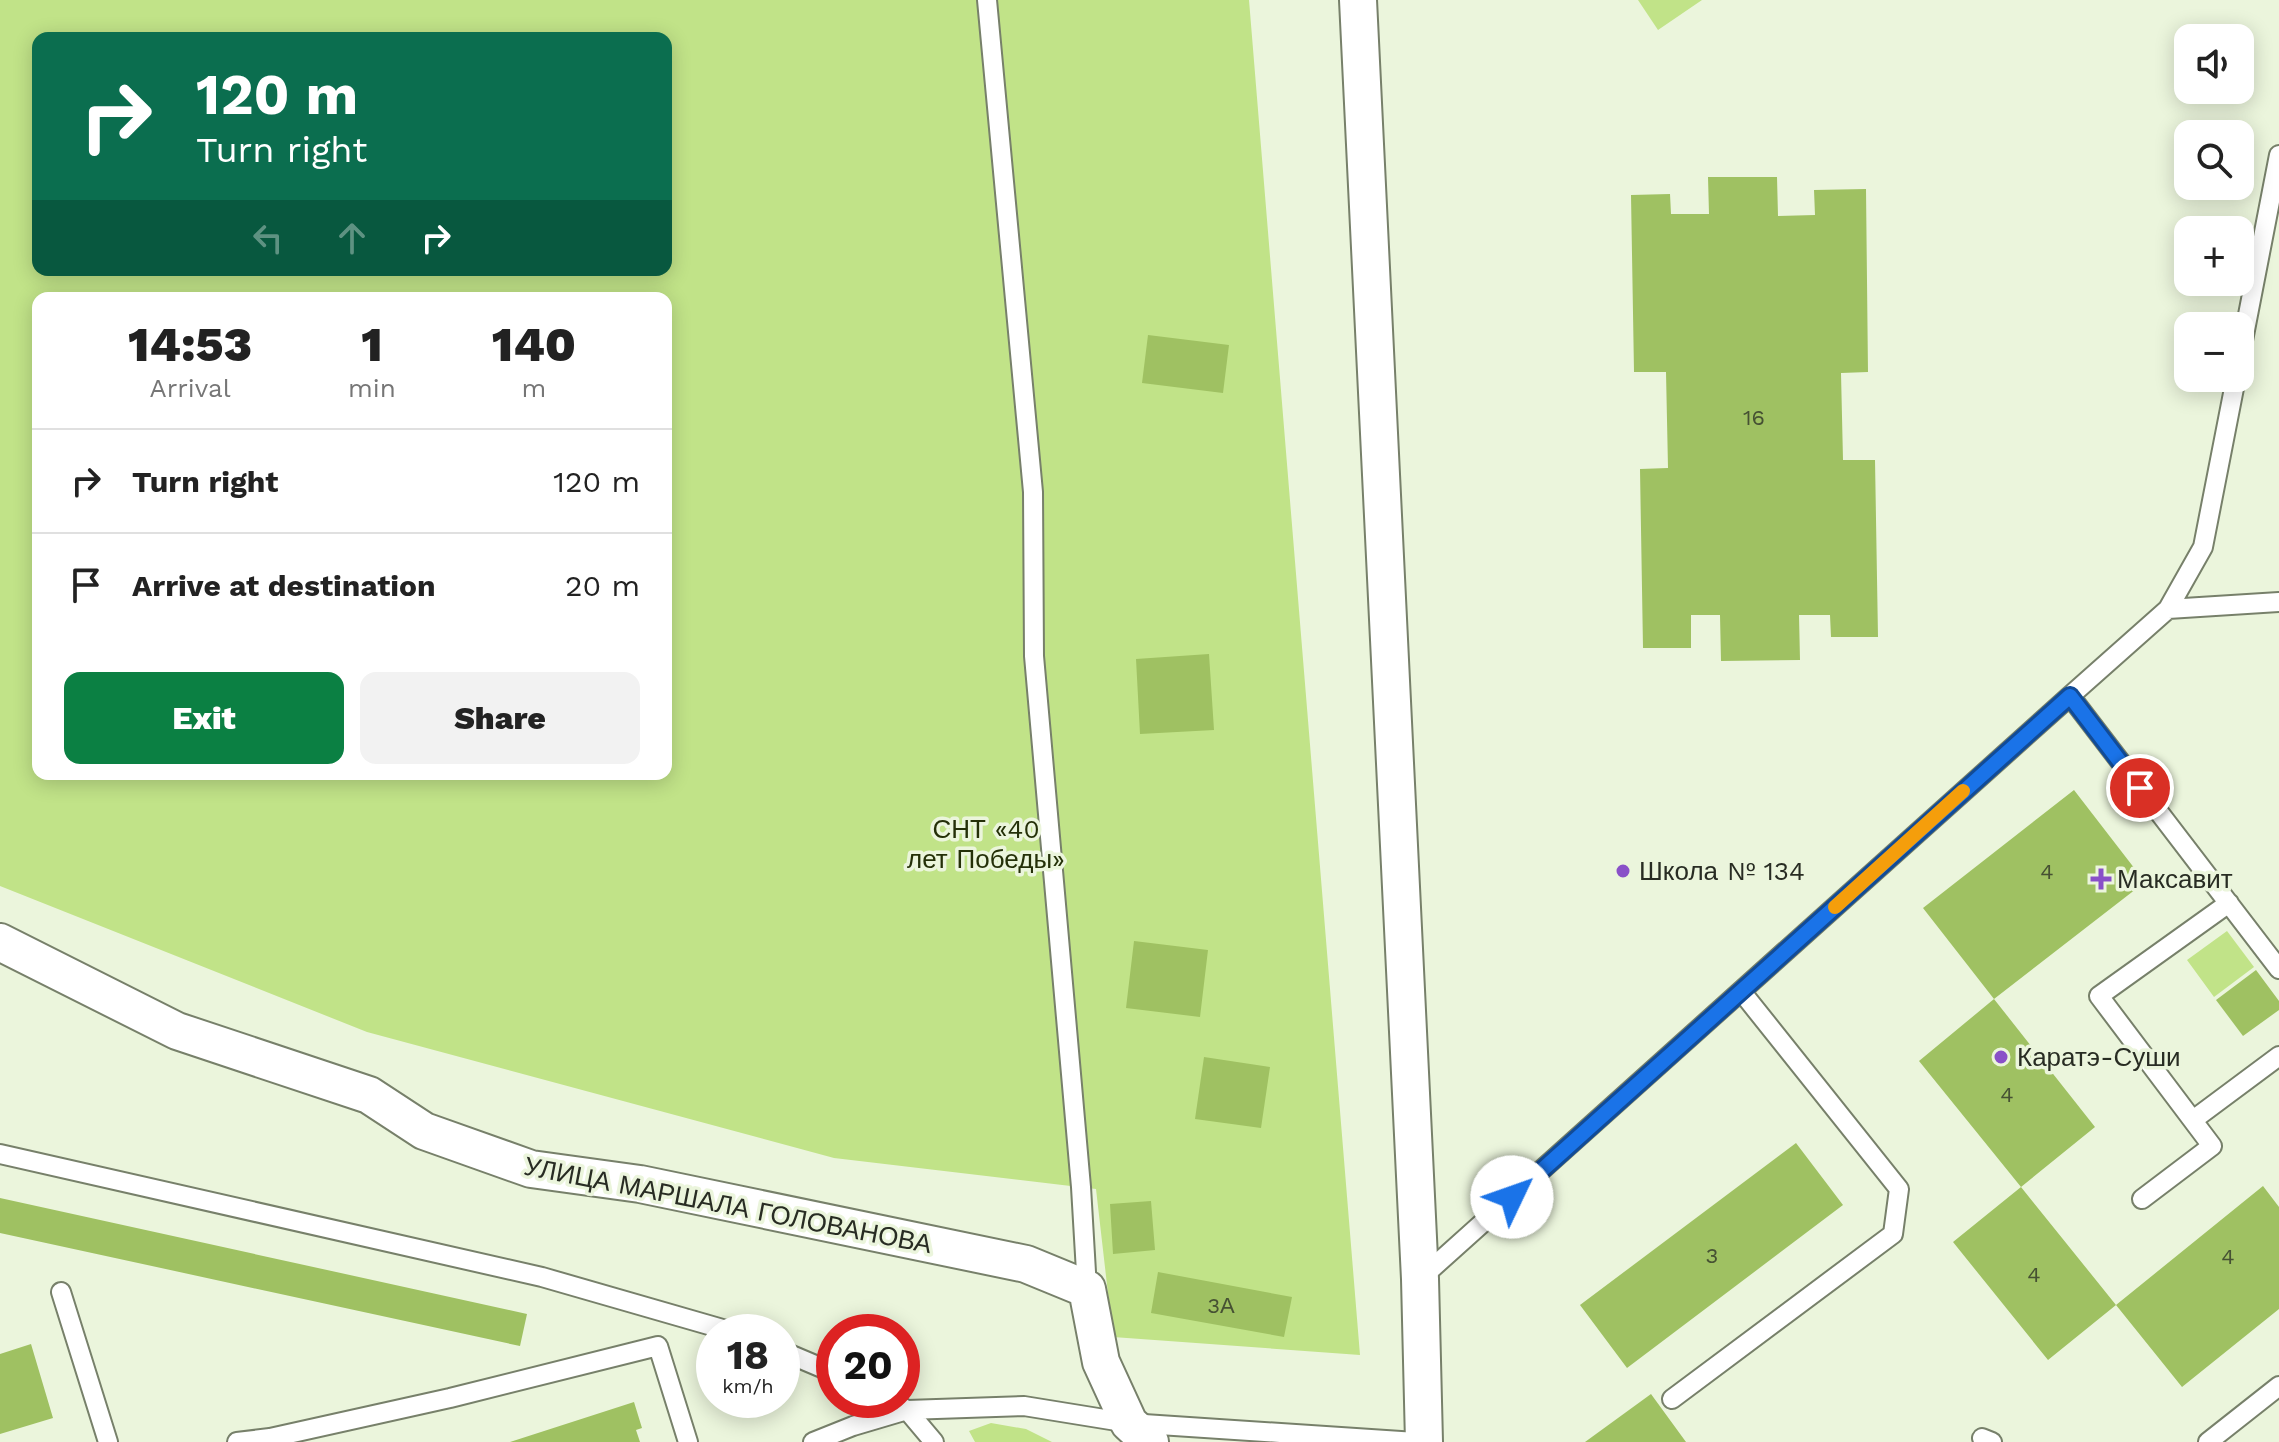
<!DOCTYPE html>
<meta charset="utf-8">
<style>
:root{--surface:#fff;--page:#f2f2f2;--text:#222;--muted:#767676;--line:#e0e0e0;--accent:#0b8043}
body{margin:0;font-family:"Work Sans",sans-serif;background:var(--page);color:var(--text);height:100vh;display:flex;flex-direction:column;font-size:30px;white-space:nowrap}
*{box-sizing:border-box;margin:0}
p{font-size:26px;color:var(--muted)}
.icon{flex:none;width:44px;height:44px;fill:none;stroke:currentColor;stroke-width:2;stroke-linecap:round;stroke-linejoin:round}
.map{position:relative;flex:1;overflow:hidden}
.sheet{position:absolute;left:32px;top:292px;width:640px;height:488px;display:flex;flex-direction:column;background:var(--surface);border-radius:16px;box-shadow:0 4px 20px #0003}
.sheet>*{flex:none}
.hud{position:absolute;left:32px;top:32px;width:640px;height:244px;border-radius:16px;box-shadow:0 4px 20px #0003;background:#0b6e4f;color:#fff;overflow:hidden}
.tools{position:absolute;left:2174px;top:24px;display:grid;gap:16px}
.tools a{display:grid;place-items:center;width:80px;height:80px;border-radius:16px;background:var(--surface);box-shadow:0 4px 20px #0003;font-size:40px}
.speed{position:absolute;left:696px;top:1314px;display:flex;gap:16px;font-size:40px;font-weight:700;text-align:center}
.speed>*{display:grid;place-content:center;width:104px;height:104px;border-radius:50%;background:var(--surface);box-shadow:0 4px 20px #0003;line-height:1}
.speed small{font-size:20px;font-weight:400}
.speed .limit{border:12px solid #d22;background:#fff;color:#111}
.pin{position:absolute;display:grid;place-items:center;width:68px;height:68px;color:#fff;margin:-34px;border:4px solid #fff;border-radius:50%;box-shadow:0 2px 8px #0007}
.me{position:absolute;width:88px;margin:-44px;rotate:48deg;stroke-linejoin:round;filter:drop-shadow(0 0 6px #0008)}
.turn{display:flex;align-items:center;gap:28px;height:168px;padding:0 32px;font-size:36px}
.turn .icon{width:104px;height:104px;stroke-width:2.5}
.turn b{display:block;font-size:56px;line-height:68px}
.lanes{display:flex;align-items:center;height:76px;padding:0 32px;background:#0003;justify-content:center;gap:40px;direction:ltr}
.lanes .off{opacity:.35}
.eta{display:flex;justify-content:space-evenly;align-items:center;height:136px;text-align:center}
.eta b{font-size:48px;font-weight:800;line-height:56px}
.action{display:flex;gap:16px;margin-top:auto;padding:16px 32px}
.action a{flex:1;height:92px;border-radius:16px;background:var(--accent);color:#fff;font-size:32px;font-weight:800;line-height:92px;text-align:center}
.action a+a{background:var(--page);color:var(--text)}
ul{padding:0;list-style:none}
li{display:flex;align-items:center;gap:24px;height:104px;padding:0 32px;border-top:2px solid var(--line)}
li div{flex:1}
li b{display:block;font-size:30px}
li em{font-style:normal}
.map>svg:first-child{display:block}
.green{fill:#c1e388;fill-rule:evenodd}
.building{fill:#9fc162}
.lines{fill:none;stroke-linecap:round;stroke-linejoin:round}
.service-casing{stroke:#77806a;stroke-width:22}
.minor-casing{stroke:#77806a;stroke-width:40}
.service{stroke:#fff;stroke-width:18}
.minor{stroke:#fff;stroke-width:36}
.route-casing{stroke:#114b97;stroke-width:20}
.route{stroke:#1a73e8;stroke-width:14}
.slow{stroke:#f59e0b;stroke-width:14}
.poi-dot{fill:#8950c8;stroke:#ebf5dc;stroke-width:3}
.labels{text-anchor:middle;dominant-baseline:central;stroke-width:7;stroke-linejoin:round;paint-order:stroke}
.number-label{font-size:22px;fill:#465133}
.park-label{font-size:26px;fill:#243008;stroke:#ebf5dc}
.poi-label{font-size:26px;fill:#282c23;stroke:#ebf5dc;text-anchor:start}
.street-label{font-size:26px;fill:#282c23;stroke:#ebf5dc}
</style>
<div class="map">
<svg width="2279" height="1442" viewBox="0 0 2279 1442">
<rect width="100%" height="100%" fill="#ebf5dc"/>
<path class="green" d="M 0,0 L 1249,0 L 1360,1355 L 1113,1337 L 1096,1189 L 834,1158 L 367,1032 L 0,886 ZM 38,38 L 666,38 L 666,270 L 38,270 ZM 38,298 L 666,298 L 666,774 L 38,774 Z
M 1638,0 L 1702,0 L 1658,30 Z
M 2227,931 L 2254,967 L 2214,997 L 2187,960 Z
M 991,1423 L 1026,1429 L 1052,1442 L 975,1442 L 969,1431 Z"/>
<path class="building" d="M 1708,177 L 1777,177 L 1778,216 L 1815,215 L 1814,190 L 1866,189 L 1868,372 L 1841,373 L 1843,460 L 1875,460 L 1878,637 L 1831,637 L 1830,615 L 1799,615 L 1800,660 L 1721,661 L 1720,615 L 1691,615 L 1691,648 L 1643,648 L 1640,469 L 1668,468 L 1666,372 L 1634,372 L 1631,195 L 1670,194 L 1671,214 L 1709,214 Z
M 1148,335 L 1229,345 L 1223,393 L 1142,383 Z
M 1209,654 L 1214,730 L 1140,734 L 1136,659 Z
M 2074,790 L 2145,882 L 1994,999 L 1923,908 Z
M 1134,941 L 1208,950 L 1200,1017 L 1126,1008 Z
M 2256,970 L 2279,1001 L 2279,1010 L 2243,1036 L 2216,1000 Z
M 1994,999 L 2095,1127 L 2021,1187 L 1919,1061 Z
M 1204,1057 L 1270,1067 L 1261,1128 L 1195,1119 Z
M 1796,1143 L 1843,1205 L 1627,1368 L 1580,1305 Z
M 2263,1186 L 2279,1207 L 2279,1309 L 2182,1387 L 2116,1305 L 2048,1360 L 1953,1242 L 2021,1187 L 2116,1305 Z
M 0,1198 L 527,1314 L 520,1346 L 0,1233 Z
M 1151,1201 L 1155,1250 L 1113,1254 L 1110,1204 Z
M 1158,1272 L 1292,1297 L 1284,1337 L 1151,1313 Z
M 31,1344 L 53,1418 L 0,1434 L 0,1354 Z
M 1651,1394 L 1686,1442 L 1585,1442 Z
M 634,1402 L 642,1428 L 636,1430 L 640,1442 L 510,1442 Z"/>
<g class="lines">
<defs>
<path id="service" d="M 987,0 L 1033,492 L 1034,656 L 1081,1187 L 1087,1289
M 2240,356 L 2279,155
M 2168,609 L 2279,602
M 2070,696 L 2168,609 L 2203,547 L 2236,378
M 2193,1120 L 2279,1056
M 0,1154 L 542,1277 L 733,1332
M 2142,1199 L 2212,1146 L 2099,996 L 2229,903
M 1420,1279 L 2070,696 L 2279,969
M 61,1292 L 108,1442
M 782,1351 L 834,1373
M 1672,1399 L 1893,1234 L 1899,1189 L 1741,991
M 888,1400 L 907,1410 L 1024,1406 L 1129,1423 L 1416,1442
M 1982,1438 L 1992,1442
M 237,1442 L 270,1438 L 450,1398 L 658,1346 L 688,1442
M 813,1442 L 853,1426 L 907,1410 L 934,1442
M 2208,1442 L 2279,1386"/>
<path id="minor" d="M 1358,0 L 1420,1279 L 1424,1442
M 0,942 L 177,1031 L 369,1095 L 424,1131 L 531,1169 L 640,1184 L 1026,1264 L 1087,1289 L 1101,1362 L 1129,1423 L 1150,1442"/>
</defs>
<use href="#service" class="service-casing"/>
<use href="#minor" class="minor-casing"/>
<use href="#service" class="service"/>
<use href="#minor" class="minor"/>
</g>
<g class="lines">
<defs>
<path id="route" d="M 1512,1197 L 2070,696 L 2140,788"/>
</defs>
<use href="#route" class="route-casing"/>
<use href="#route" class="route"/>
<path class="slow" d="M 1835,907 L 1963,791"/>
</g>
<g class="poi-dot">
<circle cx="1623" cy="871" r="8"/>
<path d="M2097 867h8v8h8v8h-8v8h-8v-8h-8v-8h8z"/>
<circle cx="2001" cy="1057" r="8"/>
</g>
<g class="labels">
<g class="number-label">
<text x="1754" y="417">16</text>
<text x="2047" y="871">4</text>
<text x="2007" y="1094">4</text>
<text x="1712" y="1255">3</text>
<text x="2228" y="1256">4</text>
<text x="2034" y="1274">4</text>
<text x="1221" y="1305">3А</text>
</g>
<g class="park-label">
<text x="986" y="829">СНТ «40<tspan x="986" dy="30">лет Победы»</tspan></text>
</g>
<g class="poi-label">
<text x="1639" y="871">Школа № 134</text>
<text x="2117" y="879">Максавит</text>
<text x="2017" y="1057">Каратэ-Суши</text>
</g>
<g class="street-label">
<text transform="translate(728 1205) rotate(11)">УЛИЦА МАРШАЛА ГОЛОВАНОВА</text>
</g>
</g>
</svg>
<div class="tools">
<a><svg class="icon" aria-label="sound" viewBox="0 0 24 24"><path d="M4 9h4l5-4v14l-5-4H4zM17 9q2 3 0 6"/></svg></a>
<a><svg class="icon" aria-label="search" viewBox="0 0 24 24"><circle cx="10" cy="10" r="6"/><path d="M15 15l6 6"/></svg></a>
<a>+</a>
<a>−</a>
</div>
<div class="speed"><div>18<small>km/h</small></div><div class="limit">20</div></div>
<div class="pin" style="left:2140px;top:788px;background:#d93025"><svg class="icon" aria-label="arrive" viewBox="0 0 24 24"><path d="M6 21V4h12l-3 4 3 4H6"/></svg></div>
<svg class="me" style="left:1512px;top:1197px" viewBox="-20 -20 40 40"><circle r="19" fill="#fff"/><path d="M0-13L10 11 0 6-10 11z" fill="#1a73e8"/></svg>
<div class="hud">
<div class="turn"><svg class="icon" aria-label="right" viewBox="0 0 24 24"><path d="M7 20v-9h11M14 6l5 5-5 5"/></svg><div><b>120 m</b>Turn right</div></div>
<div class="lanes"><svg class="icon off" aria-label="left" viewBox="0 0 24 24"><path d="M17 20v-9H6M10 6l-5 5 5 5"/></svg><svg class="icon off" aria-label="ahead" viewBox="0 0 24 24"><path d="M12 20V5M6 11l6-6 6 6"/></svg><svg class="icon" aria-label="right" viewBox="0 0 24 24"><path d="M7 20v-9h11M14 6l5 5-5 5"/></svg></div>
</div>
<section class="sheet">
<div class="eta">
<div><b>14:53</b><p>Arrival</p></div>
<div><b>1</b><p>min</p></div>
<div><b>140</b><p>m</p></div>
</div>
<ul>
<li><svg class="icon" aria-label="right" viewBox="0 0 24 24"><path d="M7 20v-9h11M14 6l5 5-5 5"/></svg><div><b>Turn right</b></div><em>120 m</em></li>
<li><svg class="icon" aria-label="arrive" viewBox="0 0 24 24"><path d="M6 21V4h12l-3 4 3 4H6"/></svg><div><b>Arrive at destination</b></div><em>20 m</em></li>
</ul>
<div class="action"><a>Exit</a><a>Share</a></div>
</section>
</div>
